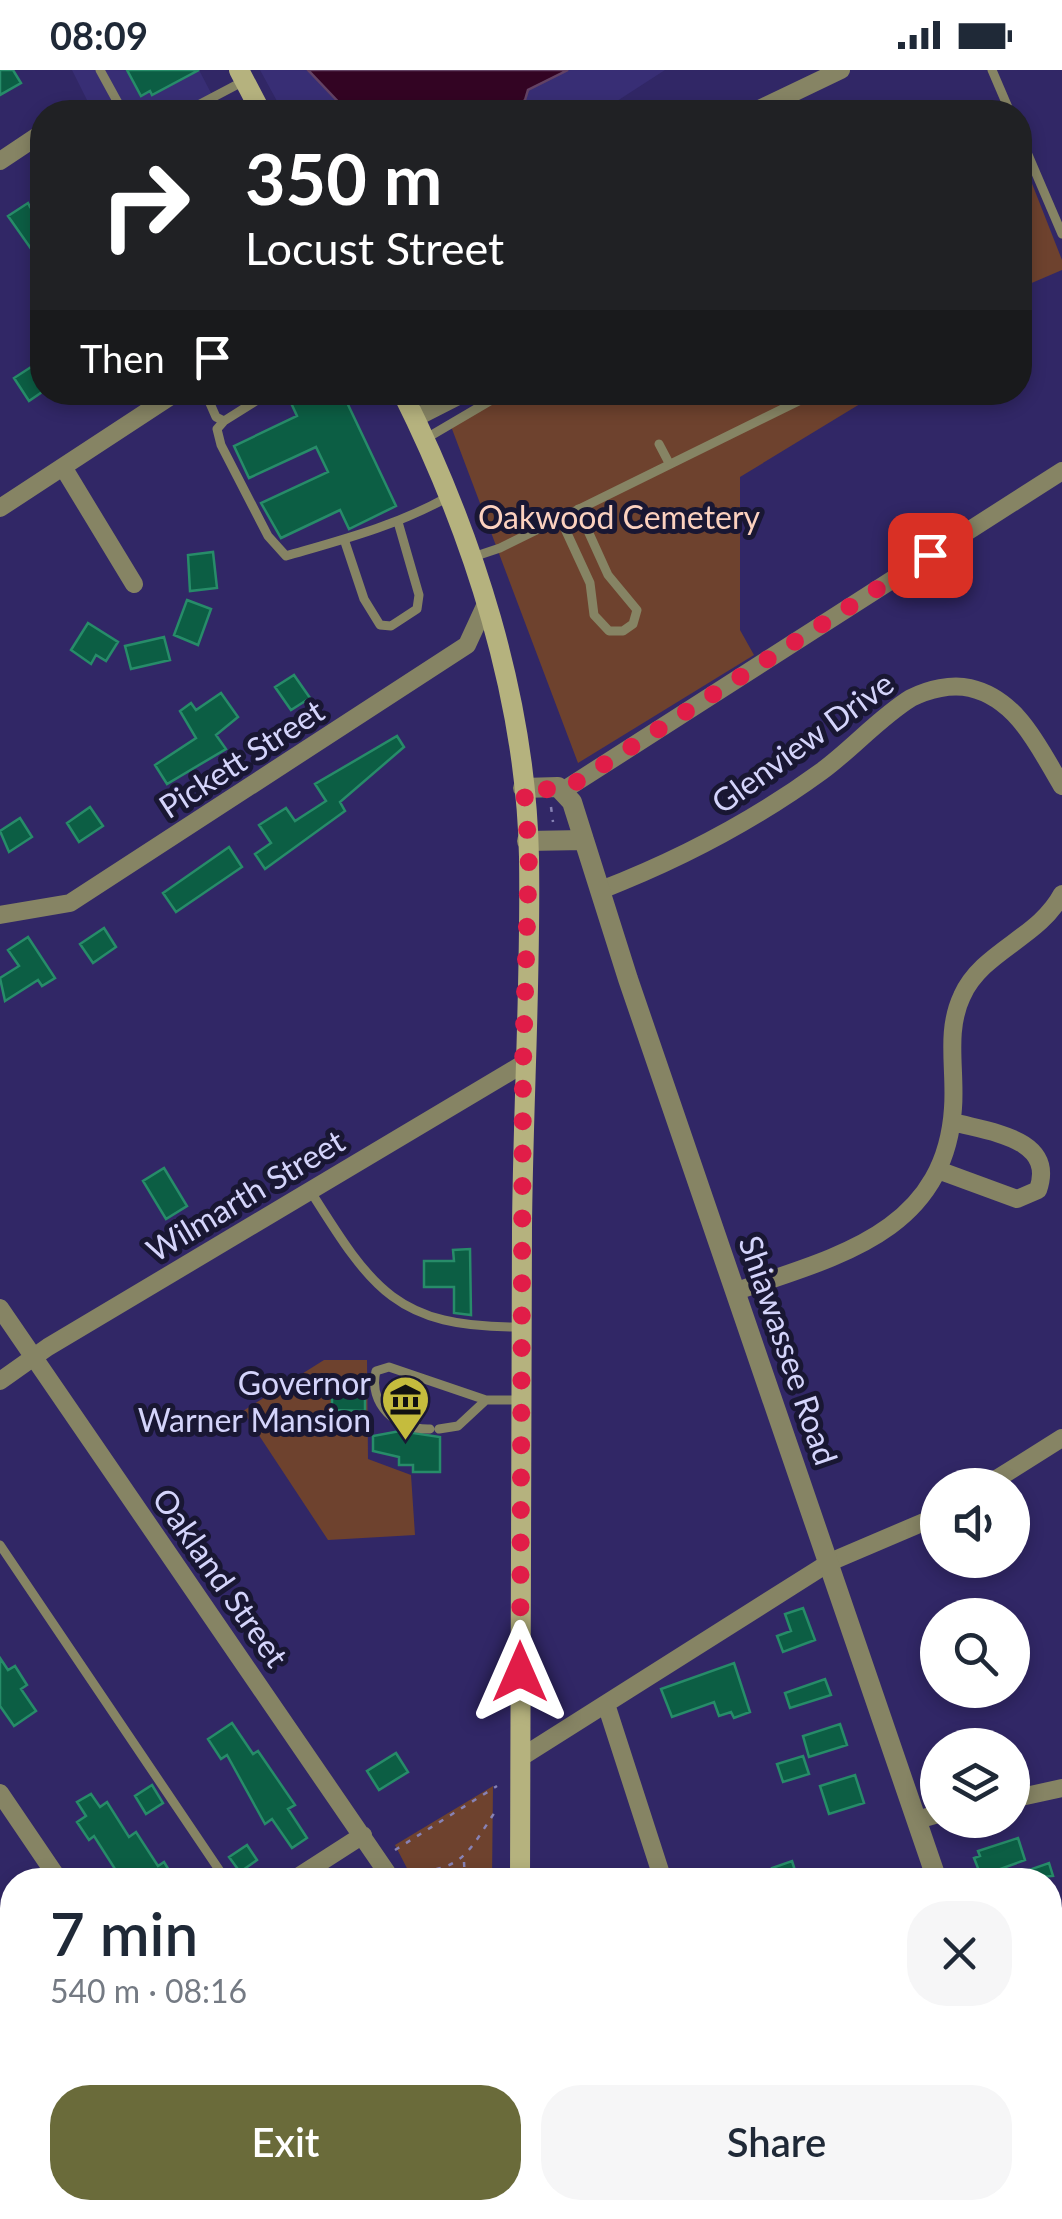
<!DOCTYPE html>
<meta charset="utf-8">
<style>
:root{--surface:#fff;--page:#f6f6f7;--text:#1f2937;--muted:#747a83;--accent:#6a6b3a}
body{margin:0;font-family:Lato,sans-serif;background:var(--page);color:var(--text);height:100vh;display:flex;flex-direction:column;font-size:38px;white-space:nowrap}
*{box-sizing:border-box;margin:0}
p{font-size:32px;color:var(--muted)}
.icon{flex:none;width:55px;height:55px;fill:none;stroke:currentColor;stroke-width:2;stroke-linecap:round;stroke-linejoin:round}
.map{position:relative;flex:1;overflow:hidden}
.side{position:absolute;left:0px;top:1798px;width:1062px;height:352px;display:flex;flex-direction:column;background:var(--surface);border-radius:40px 40px 0 0;box-shadow:0 5px 15px #0003}
.side>*{flex:none}
.banner{position:absolute;left:30px;top:30px;width:1002px;height:305px;border-radius:40px;box-shadow:0 5px 15px #0003;background:#202124;color:#fff;overflow:hidden}
.tools{position:absolute;left:920px;top:1398px;display:grid;gap:20px}
.tools a{display:grid;place-items:center;width:110px;height:110px;border-radius:50%;background:var(--surface);box-shadow:0 5px 15px #0003;font-size:50px}
.pin{position:absolute;display:grid;place-items:center;width:85px;height:85px;color:#fff;margin:-42px;border-radius:20px;box-shadow:0 5px 15px #0006}
.me{position:absolute;width:110px;margin:-55px;rotate:0deg;stroke-linejoin:round;filter:drop-shadow(0 0 8px #0008)}
.turn{display:flex;align-items:center;gap:35px;height:210px;padding:0 50px;font-size:45px}
.turn .icon{width:130px;height:130px;stroke-width:2.5}
.turn b{display:block;font-size:70px;line-height:85px}
.then{display:flex;align-items:center;height:95px;padding:0 50px;background:#0003;gap:20px;font-size:38px}
.round{display:grid;place-items:center;flex:none;width:105px;height:105px;border-radius:40px;background:var(--page)}
.headline{display:flex;align-items:center;justify-content:space-between;height:170px;padding:0 50px}
h1{font-size:60px;font-weight:600;line-height:75px}
.cta{display:flex;gap:20px;margin-top:auto;padding:20px 50px}
.cta a{flex:1;height:115px;border-radius:40px;background:var(--accent);color:#fff;font-size:40px;font-weight:600;line-height:115px;text-align:center}
.cta a+a{background:var(--page);color:var(--text)}
.status{display:flex;justify-content:space-between;align-items:center;height:70px;padding:0 50px;background:var(--surface);direction:ltr}
.status svg{height:28px;fill:currentColor}
.map>svg:first-child{display:block}
.built{fill:#382e75}
.green{fill:#6e422e}
.water{fill:#330423;stroke:#634264;stroke-width:2.5}
.building{fill:#0c5e44;stroke:#278c69;stroke-width:2.5}
.lines{fill:none;stroke-linecap:round;stroke-linejoin:round}
.path{stroke:#8782b5;stroke-width:2.5;stroke-dasharray:5 8;stroke-linecap:butt}
.service{stroke:#868464;stroke-width:9}
.minor{stroke:#868464;stroke-width:18}
.tertiary{stroke:#868464;stroke-width:20}
.secondary{stroke:#b5b27e;stroke-width:20}
.route{stroke:#e11d48;stroke-width:18;stroke-dasharray:0 32.4}
.labels{text-anchor:middle;dominant-baseline:central;stroke-width:10;stroke-linejoin:round;paint-order:stroke}
.park-label{font-size:32px;fill:#fbd1bf;stroke:#191733}
.street-label{font-size:32px;fill:#d4d4fb;stroke:#191733}
.poi-label{font-size:32px;fill:#d4d4fb;stroke:#191733;text-anchor:end}
</style>
<div class="status"><b>08:09</b><svg viewBox="0 0 49 12"><path d="M0 12V9h3v3zM5 12V6h3v6zM10 12V3h3v9zM15 12V0h3v12zM26 1h20v11H26zM47 4h2v5h-2z"/></svg></div>
<div class="map">
<svg width="1062" height="2149" viewBox="0 0 1062 2149">
<rect width="100%" height="100%" fill="#312766"/>
<path class="built" d="M 72,0 L 199,0 L 221,42 L 93,42 Z
M 260,0 L 665,0 L 600,42 L 283,42 Z
M 178,2138 L 340,2138 L 346,2149 L 185,2149 Z"/>
<path class="green" d="M 1020,83 L 1062,190 L 1062,200 L 1027,215 L 1028,220 L 1020,229 Z
M 494,323 L 878,323 L 740,407 L 740,560 L 754,585 L 578,693 L 449,351 Z
M 324,1290 L 367,1290 L 368,1389 L 411,1405 L 415,1465 L 328,1470 L 243,1341 Z
M 493,1716 L 492,1810 L 413,1810 L 395,1775 Z"/>
<path class="water" d="M 308,0 L 568,0 L 528,20 L 525,30 L 509,42 L 348,42 Z"/>
<path class="building" d="M 0,0 L 13,0 L 21,13 L 0,25 Z
M 127,0 L 199,0 L 152,25 L 150,21 L 141,26 Z
M 42,132 L 42,177 L 34,183 L 8,146 L 28,133 L 30,137 Z
M 42,290 L 42,322 L 29,331 L 14,308 Z
M 286,322 L 342,322 L 396,436 L 349,459 L 340,440 L 281,468 L 261,433 L 328,402 L 316,377 L 249,408 L 234,376 L 297,346 Z
M 213,482 L 217,518 L 190,521 L 188,485 Z
M 187,530 L 211,539 L 198,575 L 174,565 Z
M 88,553 L 118,572 L 106,591 L 96,585 L 91,594 L 71,580 Z
M 164,567 L 170,590 L 131,599 L 125,576 Z
M 294,605 L 310,628 L 291,640 L 275,617 Z
M 221,623 L 238,647 L 216,665 L 226,679 L 167,714 L 155,695 L 196,668 L 180,641 L 191,633 L 196,640 Z
M 397,666 L 404,677 L 340,732 L 345,741 L 265,799 L 255,784 L 271,773 L 259,755 L 286,738 L 295,751 L 326,731 L 315,714 Z
M 90,737 L 103,756 L 79,772 L 67,753 Z
M 20,748 L 32,767 L 9,782 L 0,761 Z
M 229,777 L 242,797 L 176,842 L 163,823 Z
M 104,858 L 116,877 L 93,893 L 80,874 Z
M 28,867 L 55,908 L 42,916 L 38,910 L 5,931 L 0,908 L 19,896 L 8,880 Z
M 164,1098 L 187,1136 L 166,1149 L 143,1111 Z
M 470,1179 L 471,1245 L 454,1243 L 454,1217 L 424,1217 L 424,1191 L 454,1191 L 453,1180 Z
M 332,1319 L 365,1319 L 365,1341 L 332,1340 Z
M 400,1361 L 440,1367 L 440,1402 L 413,1402 L 413,1395 L 399,1395 L 399,1387 L 373,1381 L 373,1366 Z
M 803,1538 L 815,1570 L 783,1582 L 777,1566 L 791,1561 L 785,1544 Z
M 0,1588 L 8,1600 L 15,1596 L 27,1615 L 21,1619 L 36,1641 L 14,1656 L 0,1636 Z
M 734,1593 L 750,1642 L 734,1648 L 731,1642 L 719,1646 L 714,1632 L 672,1647 L 661,1619 Z
M 825,1609 L 831,1625 L 790,1638 L 785,1623 Z
M 232,1653 L 253,1684 L 258,1681 L 295,1735 L 288,1739 L 307,1768 L 292,1778 L 272,1749 L 265,1754 L 227,1685 L 221,1689 L 208,1669 Z
M 840,1654 L 847,1675 L 809,1687 L 803,1666 Z
M 396,1683 L 408,1702 L 379,1720 L 367,1701 Z
M 803,1686 L 809,1704 L 783,1712 L 777,1694 Z
M 855,1705 L 864,1733 L 829,1744 L 820,1716 Z
M 152,1715 L 163,1733 L 146,1744 L 135,1726 Z
M 91,1724 L 100,1737 L 107,1732 L 129,1767 L 136,1762 L 158,1796 L 164,1792 L 175,1810 L 122,1810 L 94,1766 L 89,1770 L 77,1752 L 86,1746 L 77,1732 Z
M 1018,1768 L 1025,1790 L 981,1806 L 974,1788 L 980,1786 L 978,1781 Z
M 247,1775 L 257,1790 L 240,1802 L 229,1787 Z
M 792,1791 L 798,1810 L 775,1810 L 772,1798 Z
M 1049,1793 L 1053,1806 L 1006,1810 L 1006,1808 Z"/>
<g class="lines">
<path class="path" d="M 551,737 L 553,752
M 395,1780 L 497,1716
M 464,1792 L 465,1810
M 410,1801 C 464,1802 469,1780 497,1739
M 485,2149 L 495,2141"/>
<path class="service" d="M 100,0 L 123,42
M 992,0 L 1010,42
M 185,42 L 242,12
M 1020,66 L 1062,164
M 205,322 L 216,347 L 224,351 L 270,322
M 224,351 L 217,359 L 221,375 L 268,466 L 286,486 C 341,470 396,456 448,427
M 425,369 L 505,322
M 659,374 L 669,393
M 560,448 L 590,513 L 594,545 L 609,561 L 623,561 L 633,554 L 637,540 L 608,505 L 578,439
M 344,469 L 364,529 L 380,555 L 391,556 L 417,539 L 419,525 L 398,452
M 473,487 L 500,478 L 817,322
M 311,1122 C 372,1219 397,1258 519,1257
M 430,1359 C 396,1360 368,1334 376,1301 L 389,1297 L 486,1330 L 522,1330
M 439,1359 L 458,1356 L 486,1330
M 0,1475 L 226,1810
M 1050,1977 L 1062,1973
M 1050,2075 L 1062,2071
M 240,2138 L 248,2149
M 324,2138 L 332,2149
M 368,2138 L 375,2149
M 738,2138 L 746,2149
M 184,2149 L 201,2138
M 615,2149 L 638,2138
M 673,2149 L 696,2138
M 860,2149 L 875,2140"/>
<path class="minor" d="M 753,42 L 841,0
M 0,91 L 42,63
M 415,348 L 466,322
M 63,397 L 134,514
M 0,438 L 177,322
M 564,720 L 1062,401
M 601,820 C 681,789 752,752 822,701 C 852,679 880,647 911,628 C 929,619 951,614 970,618 C 1018,629 1039,678 1062,716
M 0,845 L 70,833 L 467,575 L 485,536
M 938,1100 L 1017,1129 L 1038,1120 C 1056,1068 989,1062 953,1052
M 737,1221 C 835,1187 945,1163 953,1038 C 956,1000 945,962 962,926 C 982,881 1039,868 1062,824
M 0,1238 L 392,1810
M 0,1311 L 48,1277 L 523,994
M 987,1415 L 1062,1368
M 606,1634 L 663,1810
M 520,1688 L 830,1492 L 938,1446
M 0,1723 L 59,1810
M 1012,1729 L 1062,1718
M 917,1750 L 938,1744
M 293,1810 L 363,1765
M 0,2007 L 12,1998
M 557,2138 L 563,2149
M 417,2149 L 435,2138"/>
<path class="tertiary" d="M 523,718 L 558,717 L 572,732 L 628,909 L 937,1810
M 527,771 L 584,770
M 1047,2138 L 1051,2149"/>
<path class="secondary" d="M 239,0 L 261,42
M 402,322 C 473,464 526,628 529,787 C 531,911 523,1035 522,1158 C 521,1376 520,1593 520,1810
M 518,2149 L 518,2138"/>
</g>
<g class="lines">
<path class="route" d="M 520,1602 L 523,994 L 529,783 L 524,718 L 564,720 L 930,485"/>
</g>
<defs>
<symbol id="museum-pin" viewBox="-11 -11 22 30"><path d="M0 17L-7.5 6A9.5 9.5 0 1 1 7.5 6Z" fill="#c5bc3d" stroke="#191733"/><path d="M0-6L6-3V-2H-6V-3ZM-5-1h2V3h-2ZM-1-1h2V3h-2ZM3-1h2V3H3ZM-6 4H6V6H-6Z" fill="#111"/></symbol>
</defs>
<g fill-rule="evenodd">
<use href="#museum-pin" x="378" y="1302" width="55" height="75"/>
</g>
<g class="labels">
<g class="park-label">
<text x="619" y="446">Oakwood Cemetery</text>
</g>
<g class="street-label">
<text transform="translate(802 672) rotate(-36)">Glenview Drive</text>
<text transform="translate(241 688) rotate(-33)">Pickett Street</text>
<text transform="translate(245 1125) rotate(-31)">Wilmarth Street</text>
<text transform="translate(789 1280) rotate(71)">Shiawassee Road</text>
<text transform="translate(221 1507) rotate(55)">Oakland Street</text>
</g>
<g class="poi-label">
<text x="371" y="1312">Governor<tspan x="371" dy="37">Warner Mansion</tspan></text>
</g>
</g>
</svg>
<div class="tools">
<a><svg class="icon" aria-label="sound" viewBox="0 0 24 24"><path d="M4 9h4l5-4v14l-5-4H4zM17 9q2 3 0 6"/></svg></a>
<a><svg class="icon" aria-label="search" viewBox="0 0 24 24"><circle cx="10" cy="10" r="6"/><path d="M15 15l6 6"/></svg></a>
<a><svg class="icon" aria-label="layers" viewBox="0 0 24 24"><path d="M12 4l9 5-9 5-9-5zM3 14l9 5 9-5"/></svg></a>
</div>
<div class="pin" style="left:930px;top:485px;background:#d93025"><svg class="icon" aria-label="arrive" viewBox="0 0 24 24"><path d="M6 21V4h12l-3 4 3 4H6"/></svg></div>
<svg class="me" style="left:520px;top:1602px" viewBox="-20 -20 40 40"><path d="M0-17L14 15 0 8-14 15z" fill="#e11d48" stroke="#fff" stroke-width="4"/></svg>
<div class="banner">
<div class="turn"><svg class="icon" aria-label="right" viewBox="0 0 24 24"><path d="M7 20v-9h11M14 6l5 5-5 5"/></svg><div><b>350 m</b>Locust Street</div></div>
<div class="then">Then<svg class="icon" aria-label="arrive" viewBox="0 0 24 24"><path d="M6 21V4h12l-3 4 3 4H6"/></svg></div>
</div>
<section class="side">
<div class="headline"><div><h1>7 min</h1><p>540 m · 08:16</p></div><a class="round"><svg class="icon" aria-label="close" viewBox="0 0 24 24"><path d="M6 6l12 12M18 6L6 18"/></svg></a></div>
<div class="cta"><a>Exit</a><a>Share</a></div>
</section>
</div>
